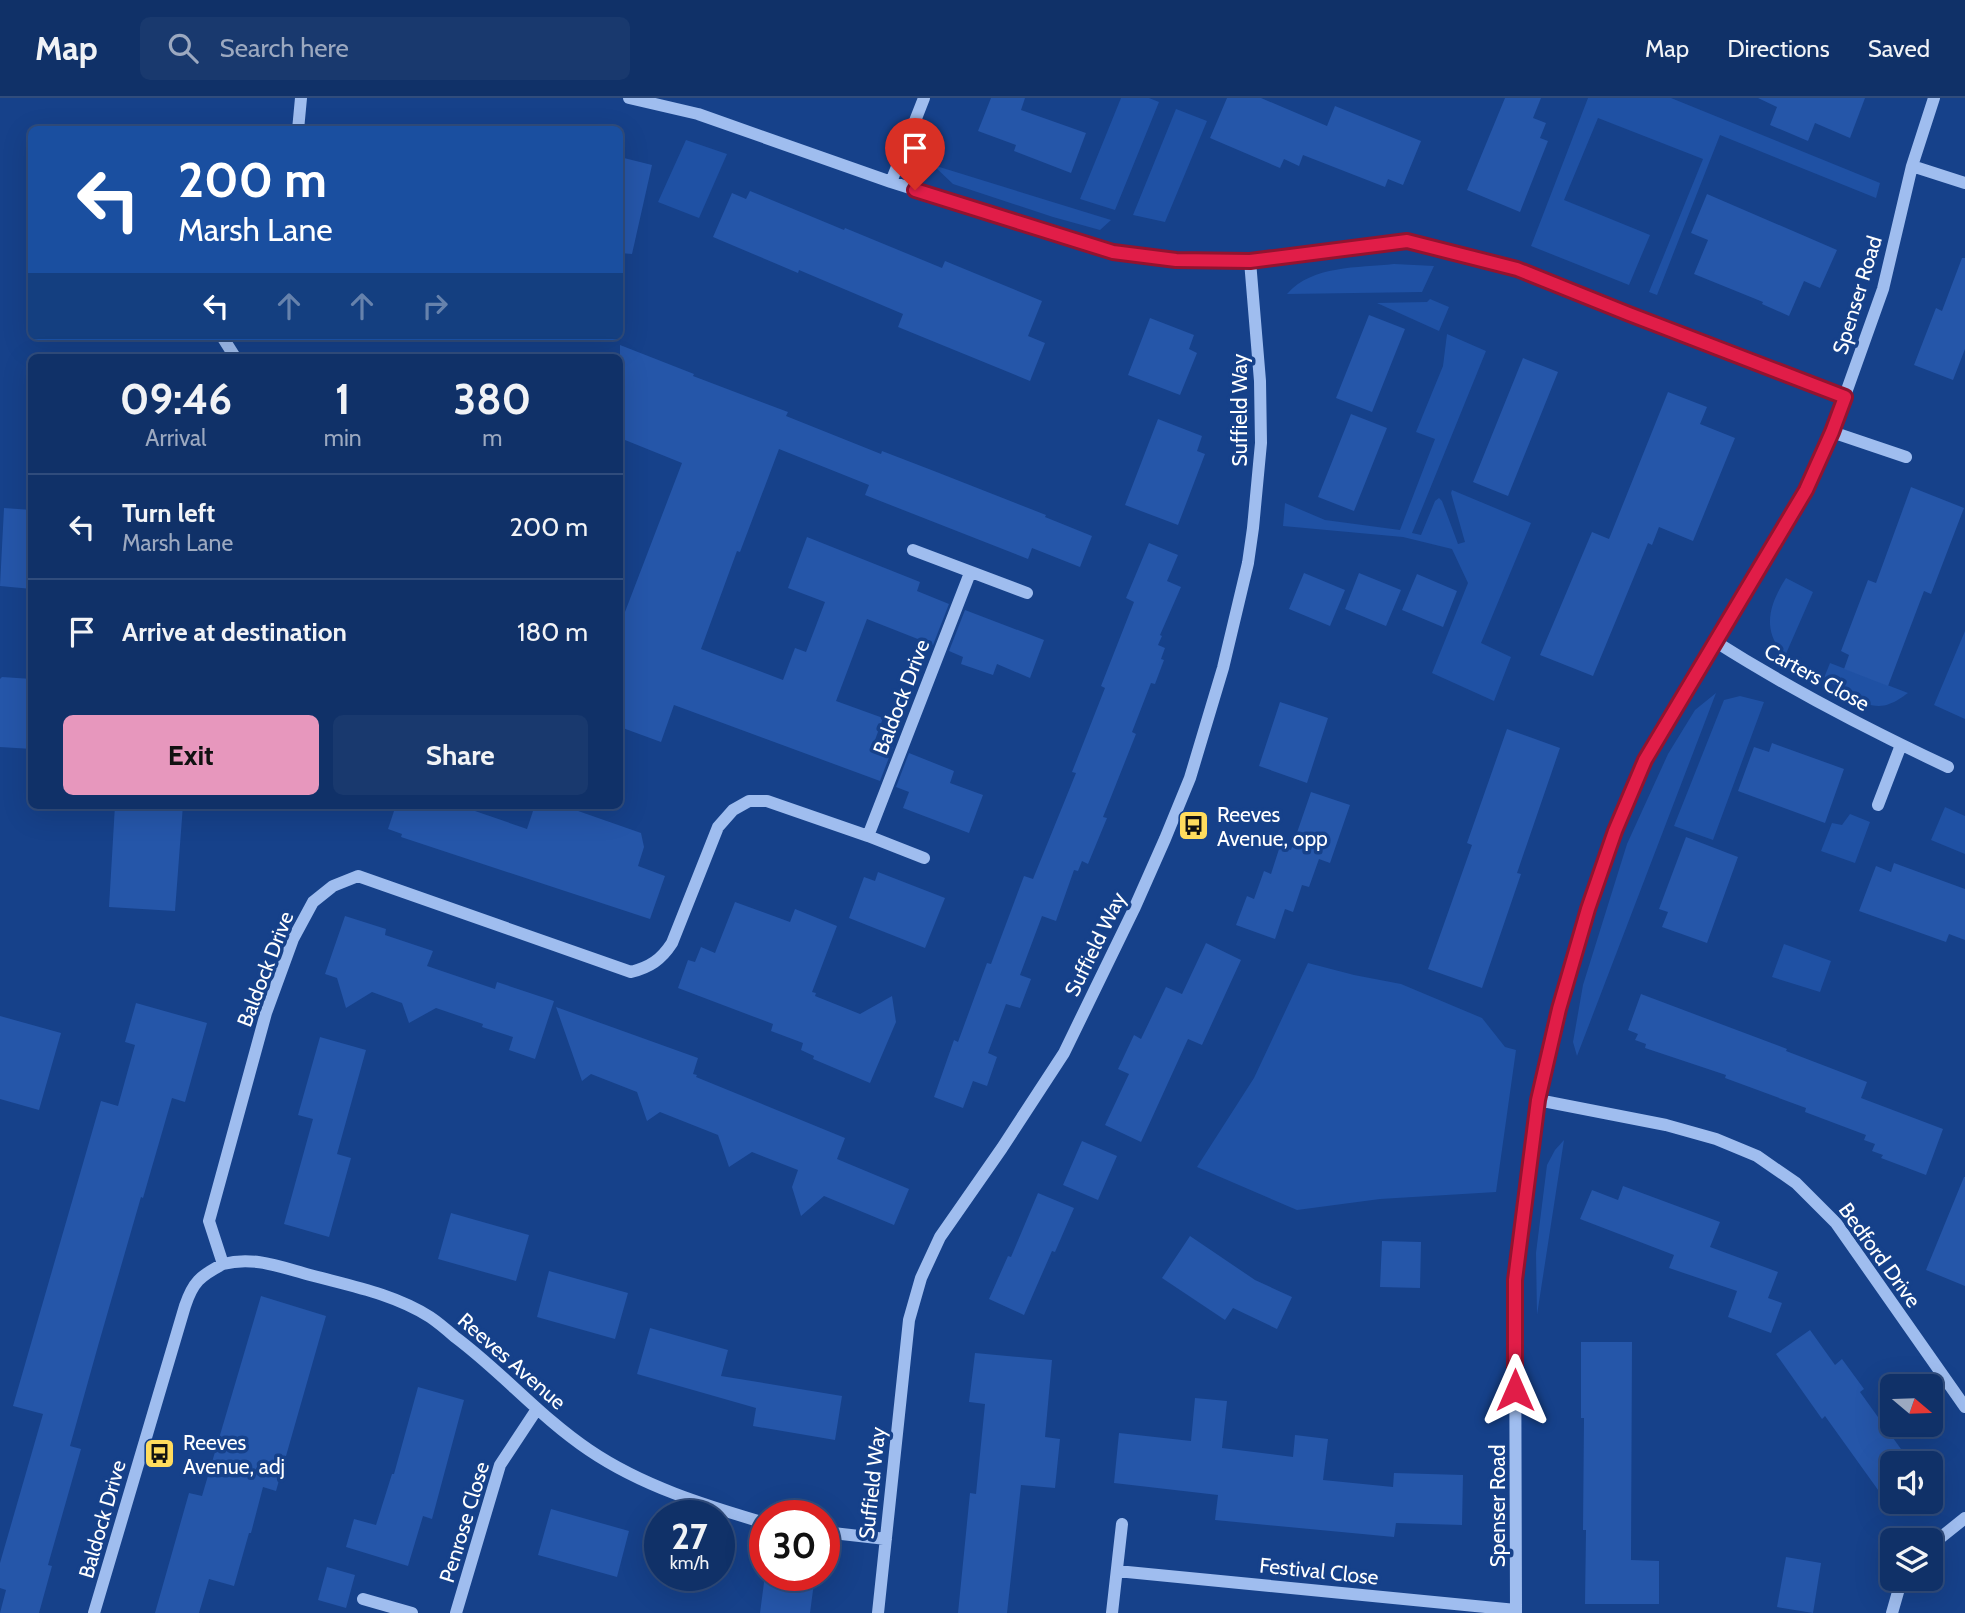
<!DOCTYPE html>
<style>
:root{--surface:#103168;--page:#19396e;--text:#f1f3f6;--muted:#9ca9c0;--line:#304c7c;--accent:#e797bd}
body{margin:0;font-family:Cabin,sans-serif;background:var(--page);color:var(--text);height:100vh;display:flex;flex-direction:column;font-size:26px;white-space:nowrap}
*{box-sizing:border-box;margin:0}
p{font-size:23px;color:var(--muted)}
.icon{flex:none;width:38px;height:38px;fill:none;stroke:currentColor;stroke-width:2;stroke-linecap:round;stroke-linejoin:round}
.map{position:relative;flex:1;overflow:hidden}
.sheet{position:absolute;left:28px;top:256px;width:595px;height:455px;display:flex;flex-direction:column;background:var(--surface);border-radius:10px;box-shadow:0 7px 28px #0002,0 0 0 2px var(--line)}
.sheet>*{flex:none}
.top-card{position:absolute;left:28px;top:28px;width:595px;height:214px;border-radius:10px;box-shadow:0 7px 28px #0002,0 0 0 2px var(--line);background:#1a4fa0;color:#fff;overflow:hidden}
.needle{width:46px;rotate:109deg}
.controls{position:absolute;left:1880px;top:1276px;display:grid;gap:14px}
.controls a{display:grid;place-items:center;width:63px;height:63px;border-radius:10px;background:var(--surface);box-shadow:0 7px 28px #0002,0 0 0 2px var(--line);font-size:35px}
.speed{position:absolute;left:644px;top:1402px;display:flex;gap:14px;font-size:35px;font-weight:700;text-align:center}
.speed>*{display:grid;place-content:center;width:91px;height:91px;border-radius:50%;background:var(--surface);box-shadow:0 7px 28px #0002,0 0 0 2px var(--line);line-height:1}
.speed small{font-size:18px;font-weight:400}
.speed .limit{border:10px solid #d22;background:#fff;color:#111}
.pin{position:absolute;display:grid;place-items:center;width:60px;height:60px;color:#fff;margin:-72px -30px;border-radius:50% 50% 50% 0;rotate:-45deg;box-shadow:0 0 7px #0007}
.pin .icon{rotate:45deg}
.me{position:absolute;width:77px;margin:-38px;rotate:0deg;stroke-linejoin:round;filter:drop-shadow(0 0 5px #0008)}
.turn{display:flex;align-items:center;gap:24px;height:147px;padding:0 35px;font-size:32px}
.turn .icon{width:91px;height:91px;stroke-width:2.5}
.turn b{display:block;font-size:49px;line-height:60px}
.lanes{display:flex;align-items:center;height:66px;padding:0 35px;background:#0003;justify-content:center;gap:35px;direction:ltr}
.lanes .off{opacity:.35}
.eta{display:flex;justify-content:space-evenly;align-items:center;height:119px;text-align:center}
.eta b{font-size:42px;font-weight:800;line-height:49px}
.primary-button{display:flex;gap:14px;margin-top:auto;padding:14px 35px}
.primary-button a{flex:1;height:80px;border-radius:10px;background:var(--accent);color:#111;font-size:28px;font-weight:800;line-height:80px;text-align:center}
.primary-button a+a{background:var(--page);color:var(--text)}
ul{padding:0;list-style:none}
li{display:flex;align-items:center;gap:21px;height:105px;padding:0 35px;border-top:2px solid var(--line)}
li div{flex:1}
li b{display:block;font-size:26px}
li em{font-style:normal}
header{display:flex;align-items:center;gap:42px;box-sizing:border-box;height:98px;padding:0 35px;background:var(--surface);border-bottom:2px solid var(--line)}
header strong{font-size:33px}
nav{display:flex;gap:38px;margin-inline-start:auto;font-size:24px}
.search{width:490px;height:63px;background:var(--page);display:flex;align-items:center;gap:18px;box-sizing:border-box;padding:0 24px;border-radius:10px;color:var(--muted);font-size:26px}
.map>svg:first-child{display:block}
.green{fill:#1f51a4}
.building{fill:#2556a9}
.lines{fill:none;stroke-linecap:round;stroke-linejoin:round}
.minor{stroke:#9fbdef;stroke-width:12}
.route-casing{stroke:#92132f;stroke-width:18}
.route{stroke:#e11d48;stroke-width:12}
.labels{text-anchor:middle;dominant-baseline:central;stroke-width:7;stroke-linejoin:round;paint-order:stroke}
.street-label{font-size:21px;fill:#fff;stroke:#16418a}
.poi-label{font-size:21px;fill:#fff;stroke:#16418a;text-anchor:start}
</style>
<header>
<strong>Map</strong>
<div class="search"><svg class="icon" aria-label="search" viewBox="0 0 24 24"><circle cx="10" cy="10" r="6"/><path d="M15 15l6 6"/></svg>Search here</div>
<nav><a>Map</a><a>Directions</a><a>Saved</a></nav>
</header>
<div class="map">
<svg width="1965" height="1515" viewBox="0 0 1965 1515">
<rect width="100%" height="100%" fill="#16418a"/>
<path class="green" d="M 1121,0 L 1149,0 L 1159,4 L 1115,112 L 1080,101 Z
M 1588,0 L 1671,0 L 1880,85 L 1876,100 L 1720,37 L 1657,197 L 1649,194 L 1703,61 L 1598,20 L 1564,102 L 1650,137 L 1629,187 L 1531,148 Z
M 1176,11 L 1207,23 L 1165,124 L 1133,117 Z
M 686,42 L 727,56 L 699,120 L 658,104 Z
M 933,67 L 1111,122 L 1100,132 L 1053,119 L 953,86 Z
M 1394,166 L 1434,168 L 1422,194 L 1287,196 C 1312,167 1358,170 1394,166 Z
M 1430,201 L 1449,209 L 1439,233 L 1377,205 L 1427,204 Z
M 1447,236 L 1486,253 L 1412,435 L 1421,437 L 1435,403 L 1439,400 L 1442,403 L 1458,446 L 1465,444 L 1451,395 L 1452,392 L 1531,425 L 1481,545 L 1511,559 L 1494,603 L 1432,575 L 1468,485 L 1452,451 L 1403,439 L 1283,428 L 1285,405 L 1325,422 L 1400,432 L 1435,341 L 1416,334 L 1443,268 Z
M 1786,480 L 1813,494 L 1785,558 C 1761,532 1769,507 1786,480 Z
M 1965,533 L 1965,621 L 1934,607 Z
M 1830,565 L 1908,595 C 1902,599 1896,604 1889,606 C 1868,615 1841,591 1824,580 Z
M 1716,595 L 1577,958 L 1573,944 L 1583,887 L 1627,746 L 1668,656 L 1695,612 Z
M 1740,598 L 1764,604 L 1713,742 L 1674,728 L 1724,602 Z
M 1945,709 L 1965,718 L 1965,756 L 1931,742 Z
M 1850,716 L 1870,724 L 1855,765 L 1821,753 L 1832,725 L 1842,727 Z
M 1784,846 L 1831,863 L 1820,894 L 1772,879 Z
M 1308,865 L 1354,877 L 1401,886 L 1482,920 L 1505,949 L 1516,952 L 1496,1094 L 1380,1101 L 1297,1112 L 1197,1069 L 1254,980 Z
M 1564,1042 L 1537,1217 L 1536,1155 L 1547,1067 L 1555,1052 Z"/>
<path class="building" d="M 991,0 L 1025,0 L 1021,12 L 1086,35 L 1071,75 L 1014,53 L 1016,47 L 978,33 Z
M 1227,0 L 1261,0 L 1327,28 L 1335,8 L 1421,43 L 1403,87 L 1388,81 L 1385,89 L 1303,57 L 1299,68 L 1284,61 L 1280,70 L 1210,40 Z
M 1505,0 L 1541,0 L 1533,20 L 1546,25 L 1540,40 L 1548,43 L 1520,114 L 1467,92 Z
M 1758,0 L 1865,0 L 1850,40 L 1815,25 L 1808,43 L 1770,27 L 1777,9 Z
M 620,59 L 652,67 L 632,156 L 620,155 Z
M 750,93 L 844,132 L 845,130 L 942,170 L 945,163 L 1042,203 L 1028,238 L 1045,245 L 1030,283 L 898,229 L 903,216 L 799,172 L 798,175 L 713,139 L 732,95 L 746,101 Z
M 1707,96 L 1837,152 L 1820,190 L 1804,183 L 1789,218 L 1762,206 L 1763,204 L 1694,176 L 1708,142 L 1691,135 Z
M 1962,160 L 1965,160 L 1965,251 L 1953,282 L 1914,267 L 1936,210 L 1942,213 Z
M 1369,217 L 1405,231 L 1372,314 L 1336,300 Z
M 1150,220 L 1194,237 L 1189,251 L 1197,255 L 1180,297 L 1128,277 Z
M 620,247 L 694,276 L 693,278 L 788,314 L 786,318 L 881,356 L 882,353 L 934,373 L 1046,417 L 1045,419 L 1092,438 L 1080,469 L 1032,450 L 1028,461 L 865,397 L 869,387 L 779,351 L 740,454 L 737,453 L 701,551 L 783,582 L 795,550 L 806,554 L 825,504 L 788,490 L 807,439 L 920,484 L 917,493 L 949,506 L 933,547 L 867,521 L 836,603 L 883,620 L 875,642 L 893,649 L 880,683 L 674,607 L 661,644 L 620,629 L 620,527 L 682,365 L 620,340 Z
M 1523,260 L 1558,274 L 1508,398 L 1473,384 Z
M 1668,294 L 1707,309 L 1700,326 L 1735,340 L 1693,443 L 1659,429 L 1652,447 L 1648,445 L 1593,578 L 1540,557 L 1592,434 L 1609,441 Z
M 1351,316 L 1387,330 L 1354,413 L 1318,399 Z
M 1158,321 L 1202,338 L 1197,353 L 1205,356 L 1178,427 L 1125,407 Z
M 1911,389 L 1964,410 L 1931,496 L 1924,493 L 1888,588 L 1844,571 L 1849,557 L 1841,553 L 1868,482 L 1876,485 Z
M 4,410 L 32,412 L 32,491 L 0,488 Z
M 1149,445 L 1178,457 L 1167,483 L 1181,489 L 1160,537 L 1162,538 L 1158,547 L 1165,550 L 1161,561 L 1164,562 L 1155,586 L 1151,585 L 1132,634 L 1136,636 L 1103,719 L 1107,720 L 1088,766 L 1082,763 L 1078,773 L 1074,772 L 1056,823 L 1042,818 L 1020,877 L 1031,881 L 1020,910 L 1006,906 L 988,955 L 997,959 L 987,988 L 973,983 L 963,1010 L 934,999 L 954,942 L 958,944 L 987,865 L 991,866 L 1024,778 L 1033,781 L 1076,675 L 1072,674 L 1105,590 L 1101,588 L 1134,504 L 1126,500 Z
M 1304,475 L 1345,492 L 1330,528 L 1289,511 Z
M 1359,475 L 1401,492 L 1386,528 L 1345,511 Z
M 1417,476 L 1457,493 L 1443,529 L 1402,512 Z
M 965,512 L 1044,542 L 1030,580 L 997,566 L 993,577 L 961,566 L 963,559 L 949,553 Z
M 2,579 L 32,581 L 32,651 L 0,649 L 0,581 Z
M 1280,604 L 1328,620 L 1307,685 L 1259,668 Z
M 1507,631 L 1560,650 L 1517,775 L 1521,776 L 1482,890 L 1428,871 L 1472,747 L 1467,745 Z
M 1772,645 L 1844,671 L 1825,725 L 1738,693 L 1754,649 L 1769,654 Z
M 909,655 L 954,673 L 950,685 L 983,697 L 969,735 L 903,710 L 909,694 L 896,689 Z
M 1311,694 L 1350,707 L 1330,765 L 1319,761 L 1309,789 L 1302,787 L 1293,814 L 1285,811 L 1275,841 L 1236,827 L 1247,798 L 1254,801 L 1264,773 L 1271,776 L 1280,748 L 1291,752 Z
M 115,707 L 183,707 L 175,813 L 109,809 Z
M 396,707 L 477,707 L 475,713 L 527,731 L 533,713 L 543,707 L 561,707 L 641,735 L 644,749 L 638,768 L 665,778 L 650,821 L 401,739 L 402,736 L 388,731 Z
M 1686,739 L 1738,759 L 1707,845 L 1662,829 L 1668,814 L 1659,811 Z
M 1894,765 L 1965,791 L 1965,842 L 1949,836 L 1946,844 L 1859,813 L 1876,768 L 1891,774 Z
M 878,774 L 945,800 L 925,850 L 849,820 L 864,779 L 875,783 Z
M 735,804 L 790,824 L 795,811 L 837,828 L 812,894 L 816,895 L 815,898 L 860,916 L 892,898 L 896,924 L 870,985 L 813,961 L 814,958 L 801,952 L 803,945 L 771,933 L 773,926 L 678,890 L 688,862 L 695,864 L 701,849 L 715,855 Z
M 345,818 L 386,831 L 385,837 L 433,853 L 427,868 L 495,891 L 497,884 L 554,903 L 535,961 L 509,952 L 513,939 L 482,929 L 483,926 L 436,910 L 409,925 L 402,905 L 372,894 L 346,910 L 337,880 L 325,876 Z
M 1206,845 L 1241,862 L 1202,947 L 1188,941 L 1141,1044 L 1105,1027 L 1129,976 L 1118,971 L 1134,937 L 1141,941 L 1166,889 L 1182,896 Z
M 1641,896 L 1787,951 L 1786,953 L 1867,984 L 1861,1000 L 1943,1031 L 1926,1077 L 1881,1060 L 1883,1057 L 1872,1053 L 1875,1046 L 1864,1042 L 1866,1037 L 1805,1014 L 1806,1010 L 1725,980 L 1726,977 L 1645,950 L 1646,946 L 1635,942 L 1638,936 L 1628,932 Z
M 136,905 L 207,925 L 185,1004 L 172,1000 L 143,1100 L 141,1099 L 98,1248 L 70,1348 L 81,1351 L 48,1467 L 52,1468 L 39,1515 L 0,1515 L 6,1492 L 0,1490 L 0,1465 L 43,1316 L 13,1308 L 101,1003 L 118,1008 L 135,947 L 125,944 Z
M 556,909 L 698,960 L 693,976 L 697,977 L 696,979 L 845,1040 L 837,1061 L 909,1091 L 894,1127 L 824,1098 L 801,1118 L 792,1089 L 798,1072 L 752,1054 L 729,1069 L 718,1037 L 660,1014 L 647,1023 L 637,994 L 591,976 L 582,983 Z
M 0,918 L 61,935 L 39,1012 L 0,1001 Z
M 320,939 L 366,952 L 337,1056 L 351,1060 L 329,1139 L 284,1126 L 313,1021 L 298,1017 Z
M 1082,1043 L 1117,1058 L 1098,1102 L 1063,1087 Z
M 1964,1079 L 1965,1079 L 1965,1188 L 1926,1172 Z
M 1623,1088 L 1720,1124 L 1710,1149 L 1778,1174 L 1768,1200 L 1782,1205 L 1771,1235 L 1728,1219 L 1737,1193 L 1669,1170 L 1674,1157 L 1580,1121 L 1592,1092 L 1618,1102 Z
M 1038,1095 L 1074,1110 L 1055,1154 L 1052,1153 L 1024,1217 L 989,1201 L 1008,1158 L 1011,1159 Z
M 451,1115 L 529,1137 L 516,1183 L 438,1161 Z
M 1190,1138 L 1255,1182 L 1292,1199 L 1277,1231 L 1233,1210 L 1225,1222 L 1162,1180 Z
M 1382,1143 L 1421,1144 L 1420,1190 L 1380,1189 Z
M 549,1173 L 628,1195 L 615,1241 L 537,1219 Z
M 261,1198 L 326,1218 L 276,1393 L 263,1389 L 251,1435 L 249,1435 L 234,1488 L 209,1481 L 199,1515 L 155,1515 L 189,1395 L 202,1398 Z
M 650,1230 L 728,1252 L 721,1278 L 842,1298 L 835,1342 L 753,1328 L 756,1310 L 637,1276 Z
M 1810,1232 L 1835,1267 L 1842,1261 L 1864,1291 L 1860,1294 L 1911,1365 L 1892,1365 L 1892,1404 L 1900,1404 L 1891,1410 L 1825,1318 L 1822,1321 L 1776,1256 Z
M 1581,1244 L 1632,1244 L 1631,1462 L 1659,1463 L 1659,1506 L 1585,1506 L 1586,1432 L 1583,1432 L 1584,1320 L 1581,1320 Z
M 975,1255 L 1052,1262 L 1045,1339 L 1060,1341 L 1055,1390 L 1021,1387 L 1007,1515 L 958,1515 L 970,1395 L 976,1396 L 985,1306 L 969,1304 Z
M 418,1289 L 464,1302 L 432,1421 L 423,1418 L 408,1468 L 346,1449 L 354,1421 L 376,1427 L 392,1376 L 394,1376 Z
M 1195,1300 L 1227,1303 L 1222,1350 L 1293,1359 L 1295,1337 L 1328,1341 L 1323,1382 L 1393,1389 L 1394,1375 L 1463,1377 L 1462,1427 L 1396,1425 L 1394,1439 L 1215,1422 L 1218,1397 L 1114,1385 L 1119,1335 L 1191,1343 Z
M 551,1411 L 629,1433 L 617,1479 L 538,1457 Z
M 1786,1459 L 1821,1465 L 1813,1515 L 1777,1509 Z
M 327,1469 L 355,1477 L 346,1510 L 318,1502 Z
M 765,1477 L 815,1477 L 810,1515 L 760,1515 Z"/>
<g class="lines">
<path class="minor" d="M 629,0 L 698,16 L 891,84 L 1113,154 L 1176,162 L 1250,163 L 1407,143 L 1517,171 L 1629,216 L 1845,299
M 298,32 L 301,0
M 1912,68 L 1965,85
M 891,84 L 924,0
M 224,238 L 223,240 L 235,259
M 1832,334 L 1906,359
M 913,452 L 1027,495
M 1716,544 C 1790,591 1869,632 1948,669
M 1878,707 L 1901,647
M 868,738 L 924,760
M 1538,1002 L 1666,1027 L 1716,1041 L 1757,1058 L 1796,1085 L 1836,1125 L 1965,1309
M 223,1166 C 254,1158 280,1169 310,1177 C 351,1188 394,1196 430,1219 C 439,1225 447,1232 455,1239 C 502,1274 540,1319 589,1352 C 642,1388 704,1407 765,1425
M 824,1434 L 886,1441
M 1930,1448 L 1965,1420
M 1117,1473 L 1516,1512
M 363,1501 L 412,1515
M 94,1515 L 185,1208 C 193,1184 200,1178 223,1166 L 209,1123 L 266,915 L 293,841 L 313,804 L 333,788 L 358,778 L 631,874 C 650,869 661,862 672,845 L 718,729 L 733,712 L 749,703 L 767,703 L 868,738 L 970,475
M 456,1515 L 500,1367 L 537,1311
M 878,1515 L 909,1222 L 921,1180 L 940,1139 L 1002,1050 L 1064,955 L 1134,811 L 1165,741 L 1190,680 L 1223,570 L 1248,465 L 1253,430 L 1261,345 L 1260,283 L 1250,163
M 1112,1515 L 1122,1426
M 1516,1515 L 1515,1182 L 1538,1002 L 1559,911 L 1588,811 L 1615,733 L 1645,662 L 1806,392 L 1832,334 L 1883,191 L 1912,68 L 1934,0
M 1892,1515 L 1898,1494 L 1904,1480"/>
</g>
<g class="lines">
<defs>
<path id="route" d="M 915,92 L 1113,154 L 1176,162 L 1250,163 L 1407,143 L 1517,171 L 1629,216 L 1845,299 L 1832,334 L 1806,392 L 1645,662 L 1615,733 L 1588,811 L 1559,911 L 1538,1002 L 1515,1182 L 1515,1292"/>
</defs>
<use href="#route" class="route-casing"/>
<use href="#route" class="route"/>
</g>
<defs>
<symbol id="bus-square" viewBox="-11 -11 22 22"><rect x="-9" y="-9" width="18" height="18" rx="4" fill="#ffdc5d" stroke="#16418a"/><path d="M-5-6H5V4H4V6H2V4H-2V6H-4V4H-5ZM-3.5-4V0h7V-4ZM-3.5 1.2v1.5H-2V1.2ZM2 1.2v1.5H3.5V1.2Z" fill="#111"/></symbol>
</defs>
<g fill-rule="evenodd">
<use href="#bus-square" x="1176" y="710" width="35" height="35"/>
<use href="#bus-square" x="142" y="1338" width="35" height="35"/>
</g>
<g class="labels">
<g class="street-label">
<text transform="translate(1857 197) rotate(-73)">Spenser Road</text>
<text transform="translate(1239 312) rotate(-90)">Suffield Way</text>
<text transform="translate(1817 579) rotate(29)">Carters Close</text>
<text transform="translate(901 599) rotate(-69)">Baldock Drive</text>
<text transform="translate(1095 846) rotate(-64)">Suffield Way</text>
<text transform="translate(265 871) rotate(-69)">Baldock Drive</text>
<text transform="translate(1880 1157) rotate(54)">Bedford Drive</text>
<text transform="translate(512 1263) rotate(41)">Reeves Avenue</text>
<text transform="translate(872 1385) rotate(-84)">Suffield Way</text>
<text transform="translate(1497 1408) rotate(-90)">Spenser Road</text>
<text transform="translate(102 1421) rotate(-74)">Baldock Drive</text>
<text transform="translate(464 1424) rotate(-73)">Penrose Close</text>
<text transform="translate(1319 1473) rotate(6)">Festival Close</text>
</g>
<g class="poi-label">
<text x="1217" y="716">Reeves<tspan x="1217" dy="24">Avenue, opp</tspan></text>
<text x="183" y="1344">Reeves<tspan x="183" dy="24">Avenue, adj</tspan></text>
</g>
</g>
</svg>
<div class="controls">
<a><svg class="needle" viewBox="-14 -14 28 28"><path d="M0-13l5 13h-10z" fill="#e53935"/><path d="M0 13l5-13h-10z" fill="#9ca9c0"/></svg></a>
<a><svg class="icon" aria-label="sound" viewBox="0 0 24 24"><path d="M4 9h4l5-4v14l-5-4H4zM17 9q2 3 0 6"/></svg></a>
<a><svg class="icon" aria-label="layers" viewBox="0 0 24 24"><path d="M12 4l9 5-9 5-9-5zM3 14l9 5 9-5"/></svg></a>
</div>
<div class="speed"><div>27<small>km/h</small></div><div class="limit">30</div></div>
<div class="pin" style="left:915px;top:92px;background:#d93025"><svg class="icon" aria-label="arrive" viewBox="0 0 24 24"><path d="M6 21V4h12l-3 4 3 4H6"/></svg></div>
<svg class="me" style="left:1515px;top:1292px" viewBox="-20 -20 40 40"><path d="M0-17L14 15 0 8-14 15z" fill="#e11d48" stroke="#fff" stroke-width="4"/></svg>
<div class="top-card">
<div class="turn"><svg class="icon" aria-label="left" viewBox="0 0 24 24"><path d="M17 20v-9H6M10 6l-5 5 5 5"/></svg><div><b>200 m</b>Marsh Lane</div></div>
<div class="lanes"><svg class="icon" aria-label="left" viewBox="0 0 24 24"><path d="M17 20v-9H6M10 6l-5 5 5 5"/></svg><svg class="icon off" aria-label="ahead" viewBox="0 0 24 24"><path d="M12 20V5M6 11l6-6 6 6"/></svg><svg class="icon off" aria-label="ahead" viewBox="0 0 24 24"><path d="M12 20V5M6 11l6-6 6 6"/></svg><svg class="icon off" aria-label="right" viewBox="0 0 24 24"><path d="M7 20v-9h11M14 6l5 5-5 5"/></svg></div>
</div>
<section class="sheet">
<div class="eta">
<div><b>09:46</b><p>Arrival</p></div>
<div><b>1</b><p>min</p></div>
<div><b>380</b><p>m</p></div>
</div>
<ul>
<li><svg class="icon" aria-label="left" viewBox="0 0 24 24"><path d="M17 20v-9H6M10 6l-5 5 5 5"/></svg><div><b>Turn left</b><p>Marsh Lane</p></div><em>200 m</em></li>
<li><svg class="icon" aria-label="arrive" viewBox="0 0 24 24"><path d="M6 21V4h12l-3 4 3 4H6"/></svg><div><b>Arrive at destination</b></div><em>180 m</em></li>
</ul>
<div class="primary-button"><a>Exit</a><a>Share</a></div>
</section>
</div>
